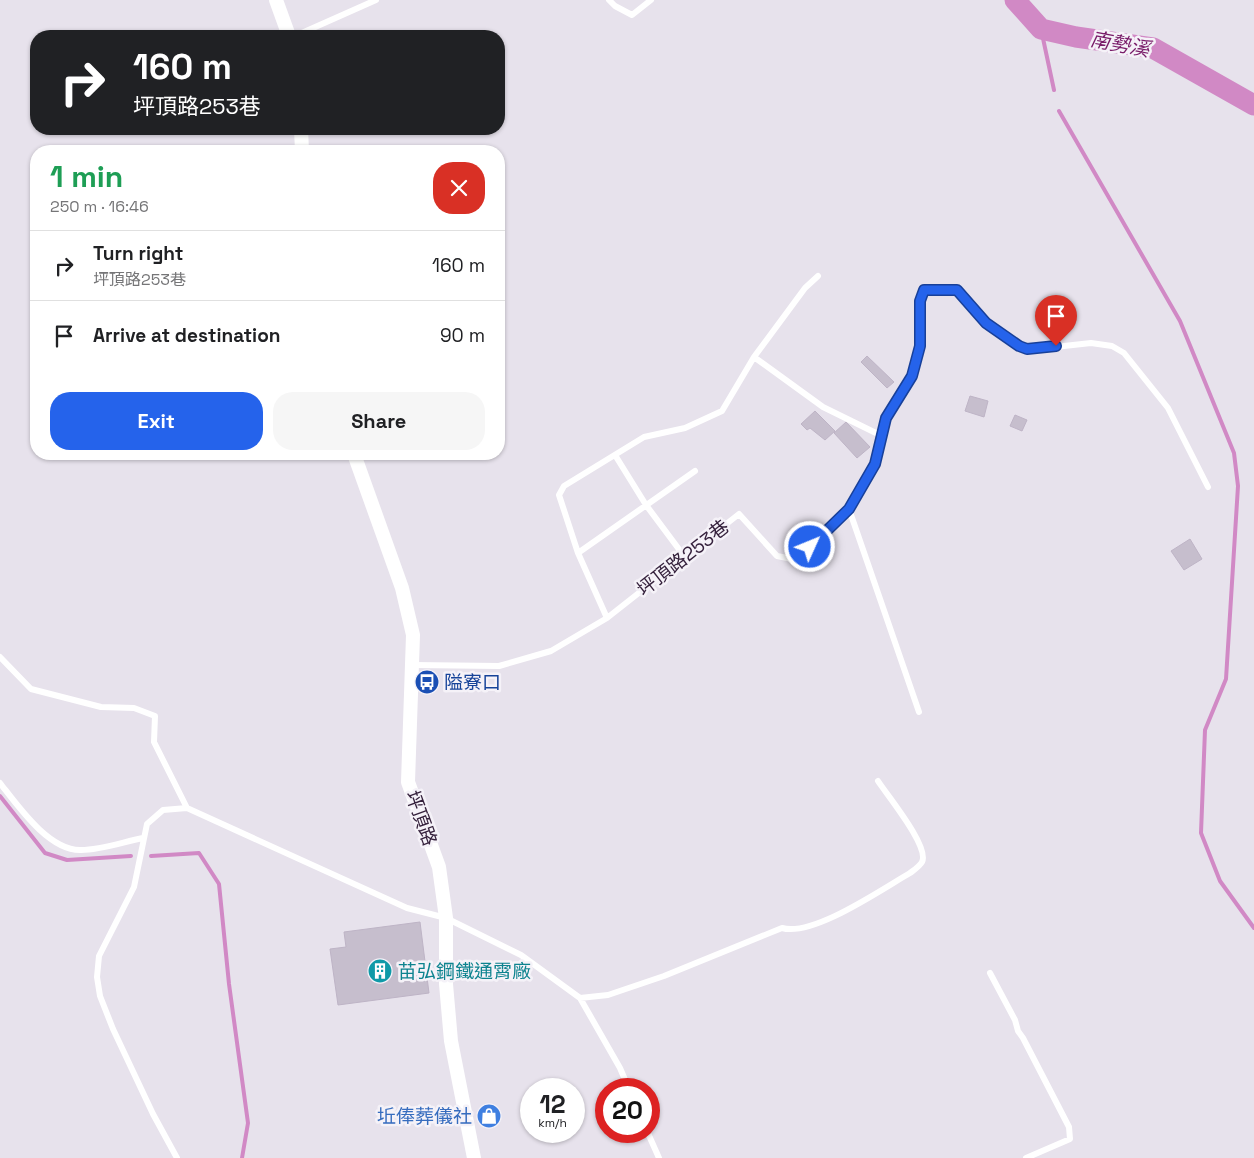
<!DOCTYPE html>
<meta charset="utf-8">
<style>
:root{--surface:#fff;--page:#f6f6f6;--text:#202124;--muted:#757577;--line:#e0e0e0;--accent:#2563eb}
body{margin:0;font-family:"Space Grotesk","Noto Sans TC",sans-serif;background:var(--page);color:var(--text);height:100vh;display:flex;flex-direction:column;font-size:19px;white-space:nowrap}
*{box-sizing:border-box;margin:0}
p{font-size:16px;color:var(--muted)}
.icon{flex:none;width:28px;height:28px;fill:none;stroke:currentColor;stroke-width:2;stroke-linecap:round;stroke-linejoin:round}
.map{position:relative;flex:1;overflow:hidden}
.side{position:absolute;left:30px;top:145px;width:475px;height:315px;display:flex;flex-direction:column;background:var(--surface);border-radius:20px;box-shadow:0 1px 4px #0004}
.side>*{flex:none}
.top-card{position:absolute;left:30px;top:30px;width:475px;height:105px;border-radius:20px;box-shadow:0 1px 4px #0004;background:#202124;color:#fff;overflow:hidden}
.speed{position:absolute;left:520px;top:1078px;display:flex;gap:10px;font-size:25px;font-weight:700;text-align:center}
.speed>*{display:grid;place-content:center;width:65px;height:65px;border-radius:50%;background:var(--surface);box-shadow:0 1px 4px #0004;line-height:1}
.speed small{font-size:12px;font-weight:400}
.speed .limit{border:8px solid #d22;background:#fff;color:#111}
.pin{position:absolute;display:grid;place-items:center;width:42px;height:42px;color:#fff;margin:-51px -21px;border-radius:50% 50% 50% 0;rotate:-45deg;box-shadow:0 0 5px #0007}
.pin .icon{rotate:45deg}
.me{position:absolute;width:55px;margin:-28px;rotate:46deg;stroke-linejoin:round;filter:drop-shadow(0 0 4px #0008)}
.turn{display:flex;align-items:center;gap:18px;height:105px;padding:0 20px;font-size:22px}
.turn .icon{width:65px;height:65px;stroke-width:2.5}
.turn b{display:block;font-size:35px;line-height:42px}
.round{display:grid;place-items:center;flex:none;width:52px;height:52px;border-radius:20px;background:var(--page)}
.head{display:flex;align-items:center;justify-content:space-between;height:85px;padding:0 20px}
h1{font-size:30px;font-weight:700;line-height:38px;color:#1e9e55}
.button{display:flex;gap:10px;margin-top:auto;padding:10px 20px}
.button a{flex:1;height:58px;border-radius:20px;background:var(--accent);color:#fff;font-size:20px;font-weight:700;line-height:58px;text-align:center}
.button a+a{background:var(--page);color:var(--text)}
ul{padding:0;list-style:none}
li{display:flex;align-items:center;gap:15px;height:70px;padding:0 20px;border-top:1px solid var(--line)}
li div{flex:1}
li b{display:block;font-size:19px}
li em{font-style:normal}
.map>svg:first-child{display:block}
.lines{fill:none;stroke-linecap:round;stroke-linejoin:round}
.stream{stroke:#d189c5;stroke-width:4}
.river{stroke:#d189c5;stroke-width:21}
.building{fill:#c6becd;stroke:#beb4c6}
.service{stroke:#fff;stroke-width:6}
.tertiary{stroke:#fff;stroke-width:14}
.route-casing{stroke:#184099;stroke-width:12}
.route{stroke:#2563eb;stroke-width:9}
.labels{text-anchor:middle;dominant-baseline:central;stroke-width:5;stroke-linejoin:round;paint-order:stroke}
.street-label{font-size:19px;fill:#36223d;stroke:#f5f2f8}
.transit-label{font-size:19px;fill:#164399;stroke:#f5f2f8;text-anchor:start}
.culture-label{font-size:19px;fill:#0d838f;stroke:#f5f2f8;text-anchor:start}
.shop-label{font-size:19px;fill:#366cbe;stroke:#f5f2f8;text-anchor:end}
.water-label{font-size:20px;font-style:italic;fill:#791c69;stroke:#f5f2f8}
</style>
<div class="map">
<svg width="1254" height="1158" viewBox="0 0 1254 1158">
<rect width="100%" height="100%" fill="#e7e2ec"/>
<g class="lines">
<path class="stream" d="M 1041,29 L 1054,90
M 1059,111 L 1180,321 L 1234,453 L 1238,486 L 1226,679 L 1205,730 L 1201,833 L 1220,881 L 1254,928
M 0,796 L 45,853 L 67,860 L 131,856
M 151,856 L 199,853 L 219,884 L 229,984 L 248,1123 L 242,1158"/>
<path class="river" d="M 1015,0 L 1041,29 L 1076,37 L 1153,48 L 1254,105"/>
</g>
<path class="building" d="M 867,356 L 894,382 L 887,388 L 861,362 Z
M 970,396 L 988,401 L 984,417 L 965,411 Z
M 815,411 L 835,431 L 825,440 L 810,428 L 807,430 L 801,424 Z
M 1015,415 L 1027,420 L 1022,431 L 1010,426 Z
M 846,422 L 870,447 L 857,458 L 834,433 Z
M 1190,539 L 1202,559 L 1184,570 L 1171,551 Z
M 420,922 L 429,993 L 338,1005 L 330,949 L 346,947 L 344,932 Z"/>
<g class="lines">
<path class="service" d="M 609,0 L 615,6 L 632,15 L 651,0
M 295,36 L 376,0
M 818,276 L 805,288 L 754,357 L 823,407 L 880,435
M 615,455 L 646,505 L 684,556
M 849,509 L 919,712
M 578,553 L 695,471
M 607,618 L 578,553 L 559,495 L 564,486 L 644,437 L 685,428 L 722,411 L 754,357
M 0,657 L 31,689 L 101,707 L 134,708 L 155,716 L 154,742 L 187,808
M 413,665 L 499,666 L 551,651 L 607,618 L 739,514 L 777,556 L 797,560 L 849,509 L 875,464 L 886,418 L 912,376 L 920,346 L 920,301 L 924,291 L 957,290 L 986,323 L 1019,346 L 1037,349 L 1091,343 L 1112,346 L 1124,353 L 1168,408 L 1208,487
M 0,783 C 18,806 49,851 81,850 C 101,850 123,842 143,838
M 990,973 L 1015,1020 L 1018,1031 L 1023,1038 L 1069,1127 L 1070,1139 L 1026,1158
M 580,998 L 620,1068 L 629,1089
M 647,1131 L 659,1158
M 177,1158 L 153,1114 L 113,1029 L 100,996 L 97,977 L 99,956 L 134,887 L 147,824 L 163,810 L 187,808 L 407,908 L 446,918 L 521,955 L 580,998 L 608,995 L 664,976 L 782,928 C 813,937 882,889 910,873 C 914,870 920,866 922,862 C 930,847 887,795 878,781"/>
<path class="tertiary" d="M 276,0 L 289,36
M 301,129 L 302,151
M 354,454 L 402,588 L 413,635 L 408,782 L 439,867 L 446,918 L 446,984 L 451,1041 L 474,1158"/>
</g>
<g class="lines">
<defs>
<path id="route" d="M 810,547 L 849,509 L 875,464 L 886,418 L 912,376 L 920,346 L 920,301 L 924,290 L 957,290 L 986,323 L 1019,346 L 1027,349 L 1056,346"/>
</defs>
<use href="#route" class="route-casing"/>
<use href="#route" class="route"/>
</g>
<defs>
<symbol id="bus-disc" viewBox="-11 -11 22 22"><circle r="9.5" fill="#1a4fb4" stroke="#f5f2f8"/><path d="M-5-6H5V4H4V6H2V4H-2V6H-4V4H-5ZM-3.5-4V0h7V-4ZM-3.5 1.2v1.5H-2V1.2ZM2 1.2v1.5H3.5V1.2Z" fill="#fff"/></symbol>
<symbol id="building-disc" viewBox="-11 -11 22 22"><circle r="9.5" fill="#0f9aa8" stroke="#f5f2f8"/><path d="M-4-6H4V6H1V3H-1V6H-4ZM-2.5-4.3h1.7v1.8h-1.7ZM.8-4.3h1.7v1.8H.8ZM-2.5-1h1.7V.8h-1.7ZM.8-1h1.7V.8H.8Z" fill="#fff"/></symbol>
<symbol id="shop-disc" viewBox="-11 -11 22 22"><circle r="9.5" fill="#3f7fe0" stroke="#f5f2f8"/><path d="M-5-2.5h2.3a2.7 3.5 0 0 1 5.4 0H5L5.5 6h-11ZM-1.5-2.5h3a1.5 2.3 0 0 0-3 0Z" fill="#fff"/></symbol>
</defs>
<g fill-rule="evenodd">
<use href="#bus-disc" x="413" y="668" width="28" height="28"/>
<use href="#building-disc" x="366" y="957" width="28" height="28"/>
<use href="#shop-disc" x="475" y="1102" width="28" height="28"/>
</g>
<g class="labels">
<g class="street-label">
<text transform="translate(683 558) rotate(-38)">坪頂路253巷</text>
<text transform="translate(421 818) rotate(70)">坪頂路</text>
</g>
<g class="transit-label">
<text x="444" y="682">隘寮口</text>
</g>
<g class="culture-label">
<text x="398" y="971">苗弘鋼鐵通霄廠</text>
</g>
<g class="shop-label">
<text x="472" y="1116">坵俸葬儀社</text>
</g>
<g class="water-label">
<text transform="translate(1120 44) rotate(11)">南勢溪</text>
</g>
</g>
</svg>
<div class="speed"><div>12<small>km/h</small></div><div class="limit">20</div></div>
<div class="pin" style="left:1056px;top:346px;background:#d93025"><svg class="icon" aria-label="arrive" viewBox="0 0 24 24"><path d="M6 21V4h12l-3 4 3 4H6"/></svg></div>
<svg class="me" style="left:810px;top:547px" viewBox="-20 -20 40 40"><circle r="17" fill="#2563eb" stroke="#fff" stroke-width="3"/><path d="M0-11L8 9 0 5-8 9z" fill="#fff"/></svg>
<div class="top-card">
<div class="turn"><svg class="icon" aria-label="right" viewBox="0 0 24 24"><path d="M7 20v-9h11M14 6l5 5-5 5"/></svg><div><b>160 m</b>坪頂路253巷</div></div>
</div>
<section class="side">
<div class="head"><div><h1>1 min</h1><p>250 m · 16:46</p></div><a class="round" style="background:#d93025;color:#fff"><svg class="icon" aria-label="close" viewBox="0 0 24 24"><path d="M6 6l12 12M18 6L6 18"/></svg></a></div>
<ul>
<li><svg class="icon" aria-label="right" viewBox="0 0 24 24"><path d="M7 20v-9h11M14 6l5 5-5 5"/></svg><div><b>Turn right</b><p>坪頂路253巷</p></div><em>160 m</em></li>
<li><svg class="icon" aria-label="arrive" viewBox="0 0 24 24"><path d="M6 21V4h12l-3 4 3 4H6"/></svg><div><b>Arrive at destination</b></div><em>90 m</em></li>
</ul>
<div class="button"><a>Exit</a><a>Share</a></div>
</section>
</div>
